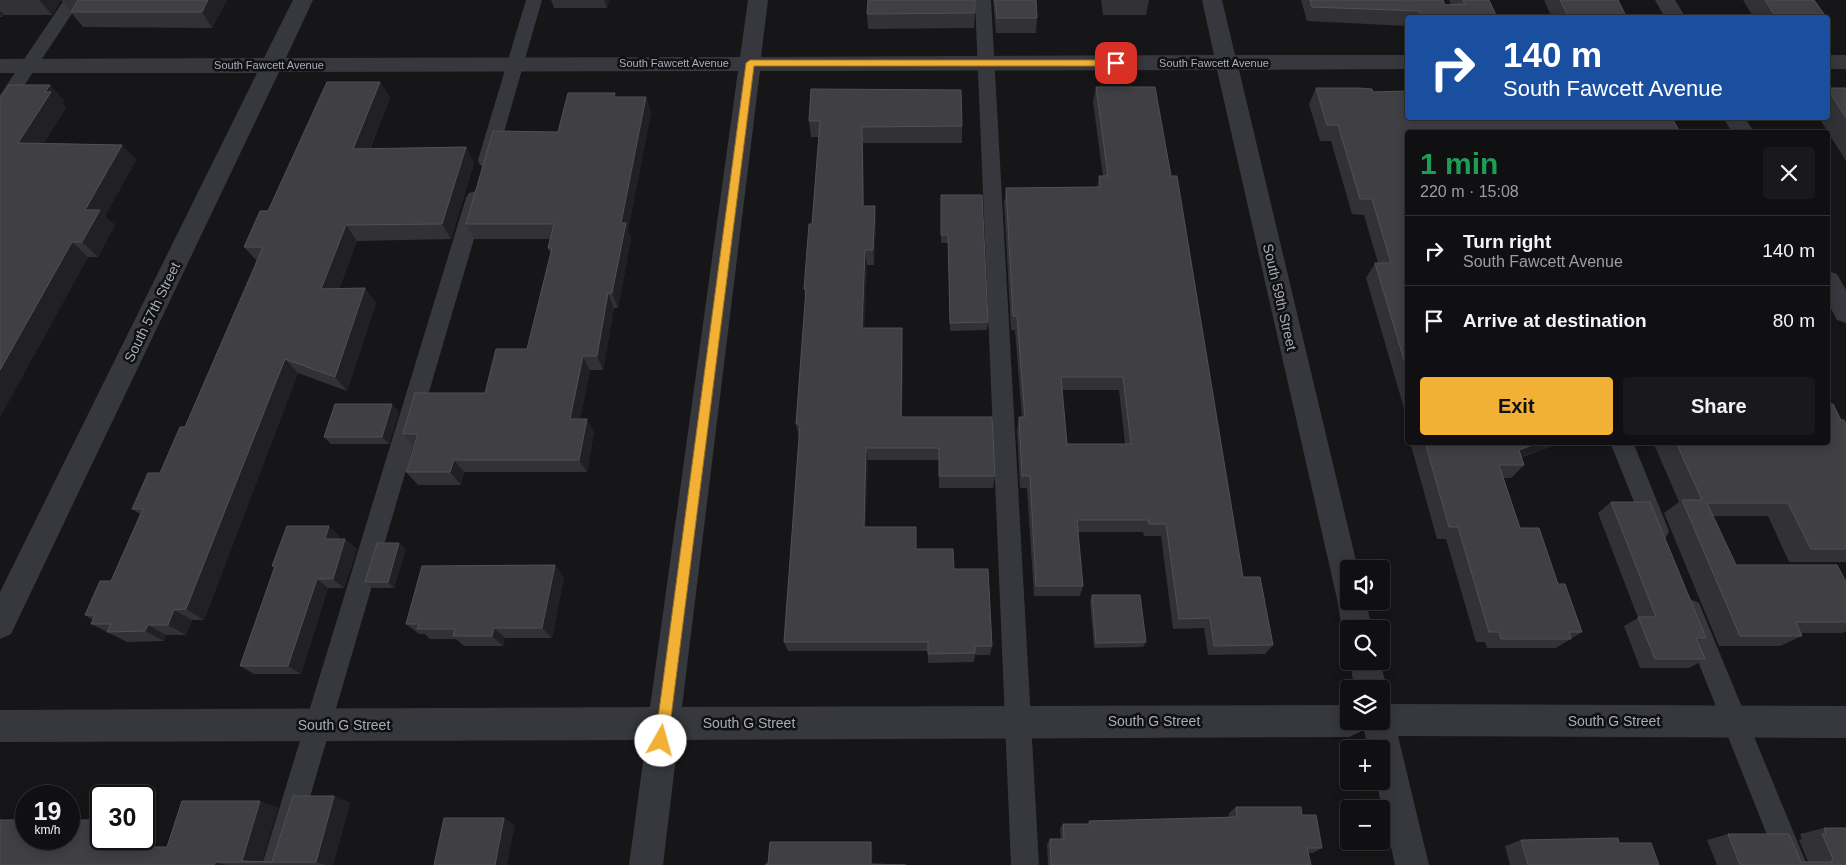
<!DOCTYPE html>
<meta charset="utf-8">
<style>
:root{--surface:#101012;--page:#19191b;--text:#f1f3f6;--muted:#9c9d9f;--line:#303032;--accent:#f2b134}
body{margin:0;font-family:Arial,sans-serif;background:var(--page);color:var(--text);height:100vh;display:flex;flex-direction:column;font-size:19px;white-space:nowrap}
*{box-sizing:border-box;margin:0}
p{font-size:16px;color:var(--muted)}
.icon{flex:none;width:28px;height:28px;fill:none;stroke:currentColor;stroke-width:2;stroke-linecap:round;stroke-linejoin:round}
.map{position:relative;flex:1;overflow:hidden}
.details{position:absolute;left:1405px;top:130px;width:425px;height:315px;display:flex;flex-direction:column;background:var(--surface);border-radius:5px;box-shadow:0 2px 12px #0003,0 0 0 1px var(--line)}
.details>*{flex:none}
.hud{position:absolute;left:1405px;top:15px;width:425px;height:105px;border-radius:5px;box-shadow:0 2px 12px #0003,0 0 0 1px var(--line);background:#1a4fa0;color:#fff;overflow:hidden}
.fabs{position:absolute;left:1340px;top:560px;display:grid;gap:10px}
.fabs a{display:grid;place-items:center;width:50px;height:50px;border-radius:5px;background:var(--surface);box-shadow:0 2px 12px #0003,0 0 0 1px var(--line);font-size:25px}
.speed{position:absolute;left:15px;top:785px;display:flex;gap:10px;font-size:25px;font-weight:700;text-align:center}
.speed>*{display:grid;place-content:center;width:65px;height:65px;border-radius:50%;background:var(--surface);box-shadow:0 2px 12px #0003,0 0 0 1px var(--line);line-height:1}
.speed small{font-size:12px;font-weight:400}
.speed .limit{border:2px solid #111;border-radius:8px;background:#fff;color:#111}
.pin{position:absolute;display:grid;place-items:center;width:42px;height:42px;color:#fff;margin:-21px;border-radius:10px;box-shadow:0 2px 8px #0006}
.me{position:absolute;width:55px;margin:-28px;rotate:7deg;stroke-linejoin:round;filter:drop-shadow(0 0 4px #0008)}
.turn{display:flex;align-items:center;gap:18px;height:105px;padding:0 15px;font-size:22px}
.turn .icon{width:65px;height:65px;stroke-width:2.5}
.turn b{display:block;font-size:35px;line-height:42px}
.round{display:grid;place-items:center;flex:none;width:52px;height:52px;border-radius:5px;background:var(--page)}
.head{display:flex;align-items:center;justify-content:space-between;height:85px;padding:0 15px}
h1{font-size:30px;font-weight:800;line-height:38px;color:#1e9e55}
.action{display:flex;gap:10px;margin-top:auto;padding:10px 15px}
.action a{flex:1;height:58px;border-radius:5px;background:var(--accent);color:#111;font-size:20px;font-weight:800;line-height:58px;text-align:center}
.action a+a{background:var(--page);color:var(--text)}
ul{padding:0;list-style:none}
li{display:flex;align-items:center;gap:15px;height:70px;padding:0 15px;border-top:1px solid var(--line)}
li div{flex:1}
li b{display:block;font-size:19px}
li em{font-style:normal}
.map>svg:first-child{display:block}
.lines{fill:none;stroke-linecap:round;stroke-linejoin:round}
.lane{fill:#37383d;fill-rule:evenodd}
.street{fill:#37383d;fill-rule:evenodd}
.wall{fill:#323236;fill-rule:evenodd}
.shaded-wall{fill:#212124}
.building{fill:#3f3f44;stroke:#4f5156;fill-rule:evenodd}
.route{fill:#f2b134;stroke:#9d7322}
.labels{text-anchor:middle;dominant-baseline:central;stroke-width:5;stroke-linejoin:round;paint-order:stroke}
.far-street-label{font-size:11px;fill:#a8adb8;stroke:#111113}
.street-label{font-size:14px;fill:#a8adb8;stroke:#111113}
</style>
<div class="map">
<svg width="1846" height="865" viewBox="0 0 1846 865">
<rect width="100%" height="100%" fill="#161618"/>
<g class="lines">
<path class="lane" d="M 64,0 L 81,0 L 6,113 L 0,115 L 0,95 Z
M 526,0 L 542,0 L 496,160 L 494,165 L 487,167 L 480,165 L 478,160 Z
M 975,0 L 991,0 L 1039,865 L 1011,865 Z
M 476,191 L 483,193 L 486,198 L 290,865 L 262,865 L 466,198 L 469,193 Z
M 1610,442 L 1633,442 L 1669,531 L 1665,539 L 1657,542 L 1649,539 Z
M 1690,599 L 1699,603 L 1807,865 L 1779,865 L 1678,611 L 1681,603 Z"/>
<path class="street" d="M 293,0 L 313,0 L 286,58 L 740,57 L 748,0 L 768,0 L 761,57 L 1214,55 L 1202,0 L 1222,0 L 1235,55 L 1408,55 L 1408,69 L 1239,70 L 1358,569 L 1349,569 L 1349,601 L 1366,601 L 1372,629 L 1349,629 L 1349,640 L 1346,639 L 1342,629 L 1337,599 L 1217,70 L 760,71 L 682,707 L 1349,705 L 1349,721 L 1381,721 L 1381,704 L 1846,706 L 1846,738 L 1398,736 L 1429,865 L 1395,865 L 1376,781 L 1381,781 L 1381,749 L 1368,749 L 1363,726 L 1360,732 L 1349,737 L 678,740 L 663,865 L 629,865 L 646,740 L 0,742 L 0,710 L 650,707 L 738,71 L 279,72 L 11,634 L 0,639 L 0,592 L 257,73 L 0,73 L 0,59 L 264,58 Z
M 1655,0 L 1675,0 L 1686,18 L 1665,18 Z
M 1828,55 L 1846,55 L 1846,69 L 1828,69 Z
M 1723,118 L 1745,118 L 1754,132 L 1732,132 Z
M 1828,271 L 1837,274 L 1846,290 L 1846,323 L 1837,320 L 1828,303 Z
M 1349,660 L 1380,661 L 1387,689 L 1382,700 L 1381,689 L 1355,689 Z"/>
</g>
<path class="wall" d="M 0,0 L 227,0 L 212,28 L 83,27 L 61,0 L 52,15 L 4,15 L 2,17 L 0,17 Z
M 551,0 L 609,0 L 607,8 L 554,8 Z
M 993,0 L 1036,0 L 1037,18 L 1036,33 L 996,33 Z
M 1101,0 L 1149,0 L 1146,15 L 1103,15 Z
M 1301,0 L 1443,0 L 1445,5 L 1451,5 L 1449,0 L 1489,0 L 1496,15 L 1495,18 L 1408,18 L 1408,26 L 1307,21 Z
M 1544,0 L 1618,0 L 1627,18 L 1552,18 Z
M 1743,0 L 1814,0 L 1824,14 L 1821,18 L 1754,18 Z
M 975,13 L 974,28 L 868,29 L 867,14 Z
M 380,82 L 390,98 L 370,149 L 466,147 L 474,163 L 451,239 L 357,241 L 339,289 L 365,288 L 376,303 L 347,391 L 298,373 L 204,620 L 192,620 L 186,635 L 166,635 L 164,641 L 127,642 L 91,624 L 93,620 L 85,615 L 111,581 L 140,514 L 132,509 L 160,473 L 185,427 L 257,261 L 244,247 L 268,211 Z
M 50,85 L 64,101 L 62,104 L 66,108 L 44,143 L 122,145 L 136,160 L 105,216 L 115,225 L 98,257 L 88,257 L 0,417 L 0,99 Z
M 1096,87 L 1171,176 L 1243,577 L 1273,645 L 1265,654 L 1208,655 L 1204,628 L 1173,629 L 1161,536 L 1144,536 L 1143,532 L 1078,532 L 1083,586 L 1080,596 L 1034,596 L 1027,488 L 1020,488 L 1017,430 L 1019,417 L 1022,417 L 1015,330 L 1011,330 L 1004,203 L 1006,188 L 1097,187 L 1099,176 L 1103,176 L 1093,102 ZM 1062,390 L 1119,390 L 1125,444 L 1067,444 Z
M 1316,88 L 1373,92 L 1408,132 L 1408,422 L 1366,278 L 1375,263 L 1378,263 L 1364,215 L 1352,214 L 1331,141 L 1320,141 L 1309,104 Z
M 1828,88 L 1846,88 L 1846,161 L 1819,118 L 1828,118 Z
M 811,89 L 962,126 L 962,143 L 863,143 L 864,206 L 875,206 L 876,222 L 874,265 L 867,265 L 864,328 L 903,342 L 902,417 L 995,476 L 993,488 L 939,488 L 939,460 L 868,460 L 865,527 L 917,549 L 954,569 L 992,646 L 990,655 L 975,655 L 974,662 L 928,663 L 928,651 L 788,651 L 784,642 L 799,438 L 796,424 L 806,297 L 804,289 L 812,224 L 819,137 L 811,137 L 809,121 Z
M 616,97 L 646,97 L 651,113 L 628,230 L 631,238 L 618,308 L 614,308 L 603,370 L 590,370 L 580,419 L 594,432 L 587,472 L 464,472 L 461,485 L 418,485 L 406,472 L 414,447 L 403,434 L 485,393 L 527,349 L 551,254 L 548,248 L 550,239 L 474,239 L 466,224 L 558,132 Z
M 941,195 L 988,322 L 987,330 L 950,331 L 948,243 L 941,243 Z
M 399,411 L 389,444 L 331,444 L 324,437 Z
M 1841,420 L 1846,424 L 1846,562 L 1789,562 L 1768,516 L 1713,516 L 1736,565 L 1846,582 L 1846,631 L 1842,633 L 1801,633 L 1802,636 L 1780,646 L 1719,646 L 1664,513 L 1679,502 L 1653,442 L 1828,442 Z
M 1410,442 L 1563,442 L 1521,458 L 1524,465 L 1511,478 L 1503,478 L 1520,528 L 1558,584 L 1582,632 L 1556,648 L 1487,648 L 1485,642 L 1476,642 L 1446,539 L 1437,539 Z
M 1611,502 L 1706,638 L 1698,642 L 1705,659 L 1689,668 L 1640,668 L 1624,626 L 1638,618 L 1598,513 Z
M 340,536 L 339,539 L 345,539 L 357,549 L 344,588 L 328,588 L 301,674 L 254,674 L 240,666 L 275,568 L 272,566 Z
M 406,549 L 394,588 L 373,588 L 365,582 Z
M 564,577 L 552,638 L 505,638 L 503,646 L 464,646 L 456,639 L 430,639 L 425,634 L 419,634 L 406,624 Z
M 1092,595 L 1146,642 L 1143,647 L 1094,648 L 1090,601 Z
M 334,796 L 350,803 L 333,865 L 0,865 L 100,820 L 101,820 L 101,839 L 118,839 L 115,847 L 167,847 L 278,807 L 262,861 L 272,862 Z
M 1236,807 L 1302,815 L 1322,848 L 1313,853 L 1308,853 L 1311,865 L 1048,865 L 1047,844 L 1050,839 L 1061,839 L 1060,829 L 1063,824 L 1088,824 L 1089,821 L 1229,818 L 1229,813 Z
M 1824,828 L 1846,865 L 1717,865 L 1707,840 L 1728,834 L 1801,862 L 1808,862 L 1799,840 L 1802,839 L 1800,834 Z
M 1521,840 L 1619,843 L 1659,865 L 1510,865 L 1505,846 Z"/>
<path class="shaded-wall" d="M 39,0 L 61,0 L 52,15 Z
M 208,0 L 227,0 L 212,28 L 202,12 Z
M 604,0 L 609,0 L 607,8 Z
M 0,11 L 4,15 L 2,17 L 0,15 Z
M 380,82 L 390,98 L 363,165 L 353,149 Z
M 50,85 L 64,101 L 62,104 L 66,108 L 34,159 L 18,143 L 45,92 Z
M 646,97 L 651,113 L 628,230 L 631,238 L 618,308 L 612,293 L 621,223 Z
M 862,127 L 863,143 L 864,222 L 863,206 Z
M 122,145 L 136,160 L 105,216 L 115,225 L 98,257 L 82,242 L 85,210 Z
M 466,147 L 474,163 L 451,239 L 442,224 Z
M 875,206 L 876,222 L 874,265 L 873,250 Z
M 346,225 L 357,241 L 333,304 L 321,289 Z
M 72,242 L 88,257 L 0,417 L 0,370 Z
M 865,250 L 867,265 L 864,342 L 862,328 Z
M 365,288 L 376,303 L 347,391 L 335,377 Z
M 608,293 L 614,308 L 603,370 L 597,356 Z
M 902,328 L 903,342 L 901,430 L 901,417 Z
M 583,356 L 590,370 L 578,432 L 570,419 Z
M 285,359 L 298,373 L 204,620 L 186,609 Z
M 392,404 L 399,411 L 389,444 L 382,437 Z
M 587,419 L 594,432 L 587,472 L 579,460 Z
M 1540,442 L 1563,442 L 1506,463 L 1519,450 Z
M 866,448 L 868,460 L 865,539 L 864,527 Z
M 454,460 L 464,472 L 461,485 L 450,472 Z
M 329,526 L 340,536 L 336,549 L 325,539 Z
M 345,539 L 357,549 L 344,588 L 333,579 Z
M 399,543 L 406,549 L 394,588 L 388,582 Z
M 555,565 L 564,577 L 552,638 L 542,628 Z
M 317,579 L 328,588 L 301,674 L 288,666 Z
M 174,610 L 192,620 L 186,635 L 168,625 Z
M 148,625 L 166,635 L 164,641 L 145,631 Z
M 494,628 L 505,638 L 503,646 L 492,636 Z
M 334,796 L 350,803 L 333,865 L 326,865 L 316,862 Z
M 260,801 L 278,807 L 262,862 L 242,861 Z
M 504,818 L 515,825 L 507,865 L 495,865 Z
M 100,820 L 101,820 L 101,839 L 118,839 L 113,852 L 90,847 Z
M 871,842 L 873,848 L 872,865 L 871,865 Z
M 215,862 L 227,865 L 214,865 Z"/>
<path class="building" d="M 78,0 L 208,0 L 202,12 L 71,12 Z
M 868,0 L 975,0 L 975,13 L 867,14 Z
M 995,0 L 1036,0 L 1037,18 L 997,18 Z
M 1310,0 L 1443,0 L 1445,5 L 1465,4 L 1463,0 L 1489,0 L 1496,15 L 1421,15 L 1420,11 L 1312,7 Z
M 1560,0 L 1618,0 L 1627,18 L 1569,18 Z
M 1765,0 L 1814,0 L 1824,14 L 1774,14 Z
M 327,82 L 380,82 L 353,149 L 466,147 L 442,224 L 346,225 L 321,289 L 365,288 L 335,377 L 285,359 L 186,609 L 174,610 L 168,625 L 148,625 L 145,631 L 107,632 L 111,624 L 91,624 L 95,615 L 85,615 L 100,581 L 111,581 L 143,509 L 132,509 L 148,473 L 160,473 L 180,427 L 185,427 L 263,247 L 244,247 L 260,211 L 268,211 Z
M 9,85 L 50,85 L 45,92 L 51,92 L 18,143 L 122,145 L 85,210 L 100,210 L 82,242 L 72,242 L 0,370 L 0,99 Z
M 1096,87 L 1155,87 L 1171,176 L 1177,176 L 1243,577 L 1260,577 L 1273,645 L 1214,646 L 1210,618 L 1179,619 L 1166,524 L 1149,524 L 1148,520 L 1077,520 L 1083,586 L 1036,586 L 1030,476 L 1022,476 L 1019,417 L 1025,417 L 1017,316 L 1013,316 L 1006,188 L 1101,187 L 1099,176 L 1108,176 ZM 1061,377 L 1123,377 L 1131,444 L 1067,444 Z
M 1316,88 L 1359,88 L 1372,89 L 1373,92 L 1408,91 L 1408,118 L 1672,118 L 1680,132 L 1408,132 L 1408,373 L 1375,263 L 1391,263 L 1372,199 L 1360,199 L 1338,125 L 1327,125 Z
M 1828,88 L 1846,88 L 1846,118 L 1828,89 Z
M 811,89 L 961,90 L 962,126 L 862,127 L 863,206 L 875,206 L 873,250 L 865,250 L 862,328 L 902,328 L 901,417 L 992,417 L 995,476 L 939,476 L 939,448 L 866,448 L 864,527 L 916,527 L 916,549 L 953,549 L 954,569 L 988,569 L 992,646 L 975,646 L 975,653 L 928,654 L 928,642 L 784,642 L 800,424 L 796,424 L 806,289 L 804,289 L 809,224 L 812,224 L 820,121 L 809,121 Z
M 568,93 L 615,93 L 614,97 L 646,97 L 621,223 L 626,223 L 612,293 L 608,293 L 597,356 L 583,356 L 570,419 L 587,419 L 579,460 L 454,460 L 450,472 L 406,472 L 418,434 L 403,434 L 415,393 L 485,393 L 496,349 L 527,349 L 552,248 L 548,248 L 554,224 L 466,224 L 493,131 L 558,132 Z
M 941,195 L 982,195 L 988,322 L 950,323 L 948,235 L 941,235 Z
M 335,404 L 392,404 L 382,437 L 324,437 Z
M 1828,404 L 1833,404 L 1841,420 L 1844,420 L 1846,424 L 1846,549 L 1811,549 L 1788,503 L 1707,503 L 1736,565 L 1837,565 L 1846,582 L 1846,622 L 1796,622 L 1802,636 L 1740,636 L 1682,500 L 1702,500 L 1676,442 L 1828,442 Z
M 1425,442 L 1540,442 L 1519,450 L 1524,465 L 1499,465 L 1520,528 L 1539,528 L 1558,584 L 1565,584 L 1582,632 L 1569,632 L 1571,639 L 1501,639 L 1499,632 L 1489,632 L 1458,527 L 1449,527 Z
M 1611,502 L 1650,502 L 1706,638 L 1696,638 L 1705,659 L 1655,659 L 1638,617 L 1656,617 Z
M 287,526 L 329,526 L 325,539 L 345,539 L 333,579 L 317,579 L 288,666 L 240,666 L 275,566 L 272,566 Z
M 377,543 L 399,543 L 388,582 L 365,582 Z
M 555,565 L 542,628 L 494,628 L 492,636 L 453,636 L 455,629 L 417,629 L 419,624 L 406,624 L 422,566 Z
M 1092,595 L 1140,595 L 1146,642 L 1096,643 Z
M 293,796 L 334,796 L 316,862 L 215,862 L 214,865 L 0,865 L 0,820 L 26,820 L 26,839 L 69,839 L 69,820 L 100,820 L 90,847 L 167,847 L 182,801 L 260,801 L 242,861 L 272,862 Z
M 1236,807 L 1301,807 L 1302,815 L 1316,815 L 1322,848 L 1307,848 L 1311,865 L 1051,865 L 1050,839 L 1064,839 L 1063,824 L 1090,824 L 1089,821 L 1237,817 Z
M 444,818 L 504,818 L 495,865 L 434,865 Z
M 1824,828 L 1846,828 L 1846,865 L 1740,865 L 1728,834 L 1789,834 L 1801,862 L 1831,862 L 1833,859 L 1822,834 L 1826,834 Z
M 1618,838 L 1619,843 L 1651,843 L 1659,865 L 1528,865 L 1521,840 Z
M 770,842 L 871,842 L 871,864 L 906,865 L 766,865 L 766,864 L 768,864 Z"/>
<path class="route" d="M 750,60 L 1116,60 L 1120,63 L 1116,66 L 754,66 L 668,741 L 666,746 L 661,748 L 657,746 L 655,741 L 746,63 Z"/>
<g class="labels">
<g class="far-street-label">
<text x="674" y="63">South Fawcett Avenue</text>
<text x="1214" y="63">South Fawcett Avenue</text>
<text x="269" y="65">South Fawcett Avenue</text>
</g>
<g class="street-label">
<text transform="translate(1280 297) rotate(77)">South 59th Street</text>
<text transform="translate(152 312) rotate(-64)">South 57th Street</text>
<text x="1154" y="721">South G Street</text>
<text x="1614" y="721">South G Street</text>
<text x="749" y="723">South G Street</text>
<text x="344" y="725">South G Street</text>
</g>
</g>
</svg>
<div class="fabs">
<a><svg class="icon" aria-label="sound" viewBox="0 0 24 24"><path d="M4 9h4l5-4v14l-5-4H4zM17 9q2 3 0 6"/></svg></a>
<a><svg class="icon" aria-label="search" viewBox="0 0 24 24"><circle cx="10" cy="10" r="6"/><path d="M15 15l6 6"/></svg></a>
<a><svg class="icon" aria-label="layers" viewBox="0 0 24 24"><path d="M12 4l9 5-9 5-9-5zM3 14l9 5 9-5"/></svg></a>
<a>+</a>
<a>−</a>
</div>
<div class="speed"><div>19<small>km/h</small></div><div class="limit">30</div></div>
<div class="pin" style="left:1116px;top:63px;background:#d93025"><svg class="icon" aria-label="arrive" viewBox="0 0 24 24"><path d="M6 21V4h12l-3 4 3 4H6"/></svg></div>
<svg class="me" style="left:661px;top:741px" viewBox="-20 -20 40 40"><circle r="19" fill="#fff"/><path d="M0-13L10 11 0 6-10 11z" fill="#f2b134"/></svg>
<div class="hud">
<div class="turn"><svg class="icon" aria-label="right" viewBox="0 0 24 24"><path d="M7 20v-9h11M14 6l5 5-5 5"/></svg><div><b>140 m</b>South Fawcett Avenue</div></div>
</div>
<section class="details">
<div class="head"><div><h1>1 min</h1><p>220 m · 15:08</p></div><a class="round"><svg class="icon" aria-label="close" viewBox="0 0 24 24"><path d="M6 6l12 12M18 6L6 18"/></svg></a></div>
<ul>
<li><svg class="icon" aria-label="right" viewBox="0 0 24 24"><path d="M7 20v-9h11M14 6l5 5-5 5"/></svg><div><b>Turn right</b><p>South Fawcett Avenue</p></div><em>140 m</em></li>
<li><svg class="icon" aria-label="arrive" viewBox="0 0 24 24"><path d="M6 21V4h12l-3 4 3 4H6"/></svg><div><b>Arrive at destination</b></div><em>80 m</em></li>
</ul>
<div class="action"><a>Exit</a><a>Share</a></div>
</section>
</div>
